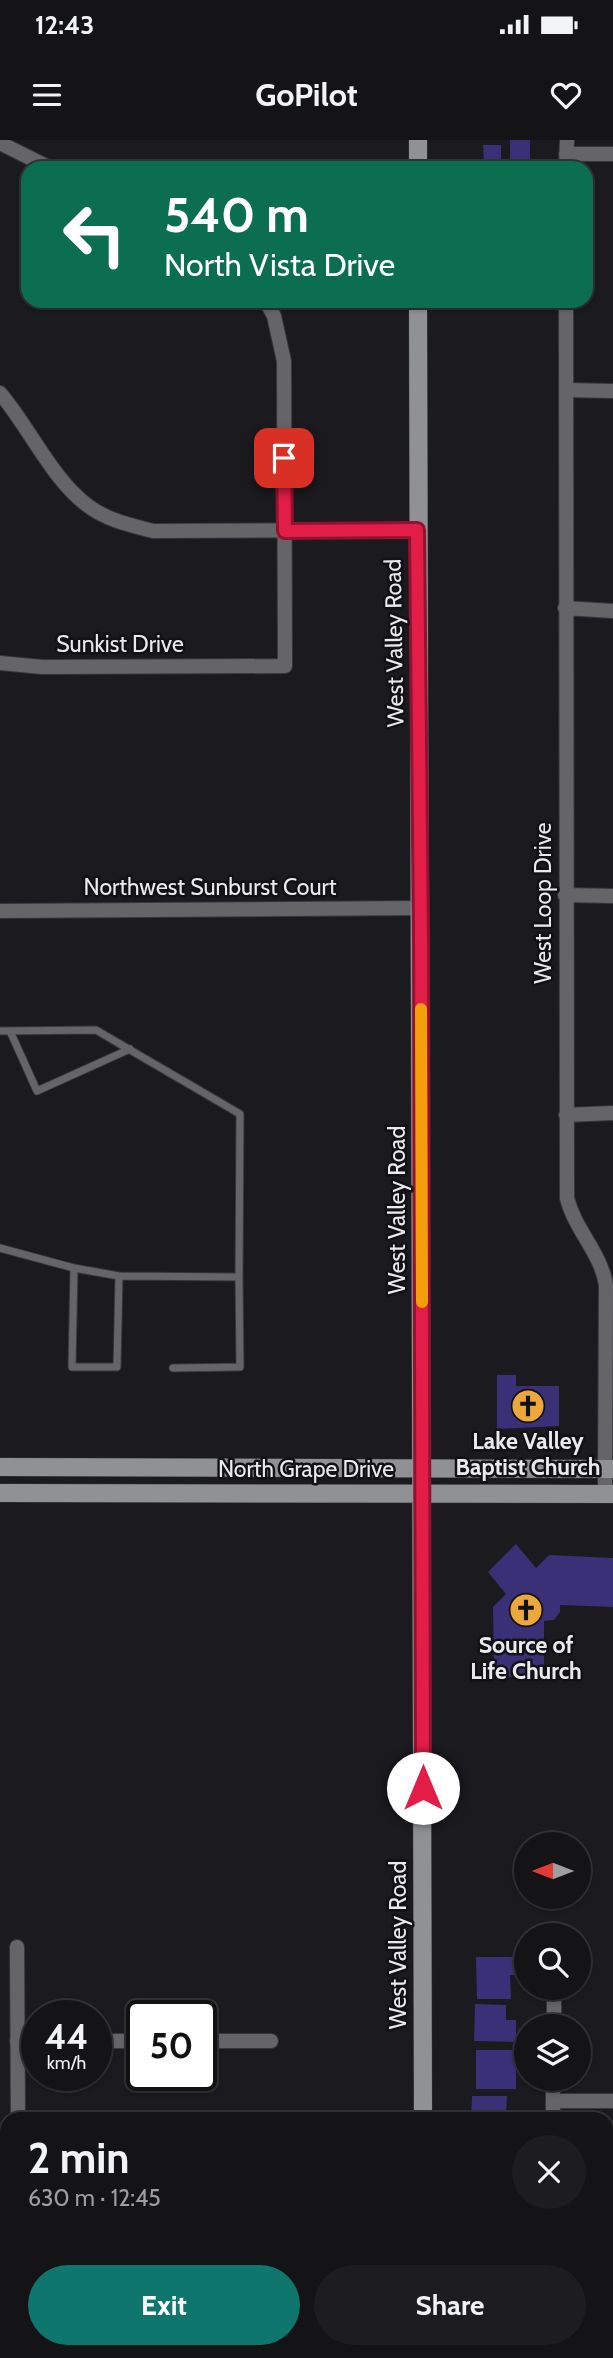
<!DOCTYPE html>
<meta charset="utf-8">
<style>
:root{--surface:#141417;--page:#1d1d20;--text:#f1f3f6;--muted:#9d9ea1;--line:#333336;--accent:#0f766e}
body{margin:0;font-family:Cabin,sans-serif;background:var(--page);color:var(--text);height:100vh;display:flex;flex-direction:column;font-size:26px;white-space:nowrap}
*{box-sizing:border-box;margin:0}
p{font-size:23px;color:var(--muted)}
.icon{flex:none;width:38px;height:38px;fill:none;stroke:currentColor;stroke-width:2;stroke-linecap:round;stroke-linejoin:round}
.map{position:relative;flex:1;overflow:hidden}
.side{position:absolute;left:0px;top:1972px;width:614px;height:247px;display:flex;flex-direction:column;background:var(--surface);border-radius:21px 21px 0 0;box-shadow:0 2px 5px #0004,0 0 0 2px var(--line)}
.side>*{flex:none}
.banner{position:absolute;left:21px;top:21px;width:572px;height:147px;border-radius:21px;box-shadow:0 2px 5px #0004,0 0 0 2px var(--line);background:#0b6e4f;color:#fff;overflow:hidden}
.needle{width:46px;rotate:270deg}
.tools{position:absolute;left:514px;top:1692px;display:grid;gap:14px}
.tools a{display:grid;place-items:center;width:77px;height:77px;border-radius:50%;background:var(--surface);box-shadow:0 2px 5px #0004,0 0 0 2px var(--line);font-size:35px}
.speed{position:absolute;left:21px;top:1860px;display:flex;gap:14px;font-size:35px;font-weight:700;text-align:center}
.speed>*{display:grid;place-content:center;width:91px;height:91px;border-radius:50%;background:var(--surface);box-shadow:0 2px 5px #0004,0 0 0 2px var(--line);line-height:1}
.speed small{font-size:18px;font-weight:400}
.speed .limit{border:4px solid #111;border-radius:10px;background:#fff;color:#111}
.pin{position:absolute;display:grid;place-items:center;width:60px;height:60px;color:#fff;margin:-30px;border-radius:14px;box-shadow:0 4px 10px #0006}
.me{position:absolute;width:77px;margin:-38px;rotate:0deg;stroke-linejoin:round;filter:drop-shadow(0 0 5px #0008)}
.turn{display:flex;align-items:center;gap:24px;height:147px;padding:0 28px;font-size:32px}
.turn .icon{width:91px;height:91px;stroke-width:2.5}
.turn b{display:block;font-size:49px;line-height:60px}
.round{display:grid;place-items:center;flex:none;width:74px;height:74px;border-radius:37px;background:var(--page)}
.summary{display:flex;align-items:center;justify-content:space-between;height:119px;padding:0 28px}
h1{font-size:42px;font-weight:700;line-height:52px}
.button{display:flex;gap:14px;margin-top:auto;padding:14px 28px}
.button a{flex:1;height:80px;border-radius:42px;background:var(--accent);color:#fff;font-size:28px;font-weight:700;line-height:80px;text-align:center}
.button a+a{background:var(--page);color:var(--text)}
.status{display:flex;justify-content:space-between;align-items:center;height:49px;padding:0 35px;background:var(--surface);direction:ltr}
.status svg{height:19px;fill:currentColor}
header{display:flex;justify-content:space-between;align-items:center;height:91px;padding:0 28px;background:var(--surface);font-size:32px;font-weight:700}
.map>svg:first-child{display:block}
.building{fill:#3a3078}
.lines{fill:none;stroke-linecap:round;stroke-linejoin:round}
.service-casing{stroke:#37373c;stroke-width:9}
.minor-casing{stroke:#37373c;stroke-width:16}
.secondary-casing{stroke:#37373c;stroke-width:19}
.service{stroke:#656568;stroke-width:7}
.minor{stroke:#656568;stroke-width:14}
.secondary{stroke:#909194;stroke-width:18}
.route-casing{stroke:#92132f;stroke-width:18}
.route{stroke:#e11d48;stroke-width:12}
.slow{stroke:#f59e0b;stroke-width:12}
.labels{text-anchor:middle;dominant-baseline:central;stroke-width:5;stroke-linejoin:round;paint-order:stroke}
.street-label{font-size:23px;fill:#eaeaed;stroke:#111116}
.poi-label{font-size:23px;font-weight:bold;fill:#eaeaed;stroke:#111116}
</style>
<div class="status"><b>12:43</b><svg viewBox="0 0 49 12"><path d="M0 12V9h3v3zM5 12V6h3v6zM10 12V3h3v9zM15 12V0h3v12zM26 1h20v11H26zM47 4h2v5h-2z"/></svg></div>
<header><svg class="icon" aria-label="menu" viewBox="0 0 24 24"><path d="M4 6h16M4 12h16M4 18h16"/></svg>GoPilot<svg class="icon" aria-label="heart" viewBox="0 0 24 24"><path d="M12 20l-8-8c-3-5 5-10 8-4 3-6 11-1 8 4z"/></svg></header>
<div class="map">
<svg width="613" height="2218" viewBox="0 0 613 2218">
<rect width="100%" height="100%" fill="#1a1a1f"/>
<path class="building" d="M 510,0 L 530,0 L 530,26 L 510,26 Z
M 483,5 L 501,5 L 501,26 L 484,26 Z
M 497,1235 L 516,1235 L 516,1246 L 559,1246 L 559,1286 L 497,1289 Z
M 516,1404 L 536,1428 L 549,1415 L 613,1418 L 613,1467 L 560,1465 L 560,1472 L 554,1480 L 544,1481 L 544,1528 L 519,1539 L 494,1532 L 493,1467 L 506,1454 L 488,1432 Z
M 476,1817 L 516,1817 L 516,1835 L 510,1835 L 511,1859 L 477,1859 Z
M 475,1864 L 506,1865 L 506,1880 L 516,1880 L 516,1902 L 474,1901 Z
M 476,1910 L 516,1910 L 516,1949 L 476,1949 Z
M 472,1956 L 507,1956 L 506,1973 L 515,1973 L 515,1979 L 471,1979 Z
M 501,2212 L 548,2212 L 553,2218 L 494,2218 Z
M 565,2212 L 604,2212 L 604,2218 L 565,2218 Z"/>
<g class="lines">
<defs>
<path id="service" d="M 0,891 L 96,890 L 240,974 L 239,1137 L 119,1136 L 74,1128 L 0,1108
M 10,891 L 37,951 L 130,909
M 74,1128 L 72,1227 L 117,1227 L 119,1136
M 173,1228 L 240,1227 L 239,1137"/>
<path id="minor" d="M 0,3 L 50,28
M 566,14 L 613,14
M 566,28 L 567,0
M 566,161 L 567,1058 C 575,1090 601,1113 606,1145 L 605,1354
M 566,250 L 613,251
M 0,253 C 29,287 52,339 87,365 C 106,380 130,385 153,391 L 417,390
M 565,468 L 613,471
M 0,523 L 42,527 L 285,526 L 284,221 L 274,176 L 266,161
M 565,755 L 613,756
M 0,771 L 421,768
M 566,975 L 613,973
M 17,1807 L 18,1979
M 554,1886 L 554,1848
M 17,1901 L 37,1901
M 96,1901 L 142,1901
M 201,1901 L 271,1901
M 553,1961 L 613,1961
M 553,1979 L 553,1939
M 607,2152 L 613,2152
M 19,2212 L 19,2218"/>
<path id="secondary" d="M 418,28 L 418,0
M 418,161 L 423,1979
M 0,1327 L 613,1329
M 0,1353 L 613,1354
M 422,2218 L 422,2212"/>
</defs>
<use href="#service" class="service-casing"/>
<use href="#minor" class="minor-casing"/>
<use href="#secondary" class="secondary-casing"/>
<use href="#service" class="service"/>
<use href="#minor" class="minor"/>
<use href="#secondary" class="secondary"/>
</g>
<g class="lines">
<defs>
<path id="route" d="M 284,318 L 285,391 L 417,390 L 421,796 L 423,1648"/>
</defs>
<use href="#route" class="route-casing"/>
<use href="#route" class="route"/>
<path class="slow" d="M 421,869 L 422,1162"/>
</g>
<defs>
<symbol id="church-disc" viewBox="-11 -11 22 22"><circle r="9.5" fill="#eda83b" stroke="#111116"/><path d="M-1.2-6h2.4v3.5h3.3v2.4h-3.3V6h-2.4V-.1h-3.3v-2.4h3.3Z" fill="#111"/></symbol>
</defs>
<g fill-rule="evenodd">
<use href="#church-disc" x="509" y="1247" width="38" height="38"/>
<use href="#church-disc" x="507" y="1451" width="38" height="38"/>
</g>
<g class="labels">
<g class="street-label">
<text transform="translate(394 503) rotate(-91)">West Valley Road</text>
<text x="120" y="504">Sunkist Drive</text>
<text x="210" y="747">Northwest Sunburst Court</text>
<text transform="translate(543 763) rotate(-90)">West Loop Drive</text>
<text transform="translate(397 1070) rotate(-90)">West Valley Road</text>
<text x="306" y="1329">North Grape Drive</text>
<text transform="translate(398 1805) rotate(-90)">West Valley Road</text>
</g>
<g class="poi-label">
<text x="528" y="1301">Lake Valley<tspan x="528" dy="26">Baptist Church</tspan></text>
<text x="526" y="1505">Source of<tspan x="526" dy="26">Life Church</tspan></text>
</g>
</g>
</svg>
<div class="tools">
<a><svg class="needle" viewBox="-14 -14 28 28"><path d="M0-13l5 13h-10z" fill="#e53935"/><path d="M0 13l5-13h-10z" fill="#9d9ea1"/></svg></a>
<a><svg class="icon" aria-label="search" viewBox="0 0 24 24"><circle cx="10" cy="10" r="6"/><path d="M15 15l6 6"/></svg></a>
<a><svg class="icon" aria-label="layers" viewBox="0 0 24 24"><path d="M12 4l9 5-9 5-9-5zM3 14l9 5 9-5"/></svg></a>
</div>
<div class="speed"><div>44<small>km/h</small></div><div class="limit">50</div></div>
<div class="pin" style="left:284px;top:318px;background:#d93025"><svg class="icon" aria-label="arrive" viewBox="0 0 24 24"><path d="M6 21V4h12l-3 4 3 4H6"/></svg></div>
<svg class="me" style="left:423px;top:1648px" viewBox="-20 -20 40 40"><circle r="19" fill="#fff"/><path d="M0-13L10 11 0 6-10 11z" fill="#e11d48"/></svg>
<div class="banner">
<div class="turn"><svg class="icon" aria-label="left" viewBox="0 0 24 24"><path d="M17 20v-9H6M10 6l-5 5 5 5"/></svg><div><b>540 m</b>North Vista Drive</div></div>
</div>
<section class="side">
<div class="summary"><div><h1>2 min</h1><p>630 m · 12:45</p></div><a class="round"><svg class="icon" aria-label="close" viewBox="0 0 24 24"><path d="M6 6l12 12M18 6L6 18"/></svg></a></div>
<div class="button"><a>Exit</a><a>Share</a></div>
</section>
</div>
